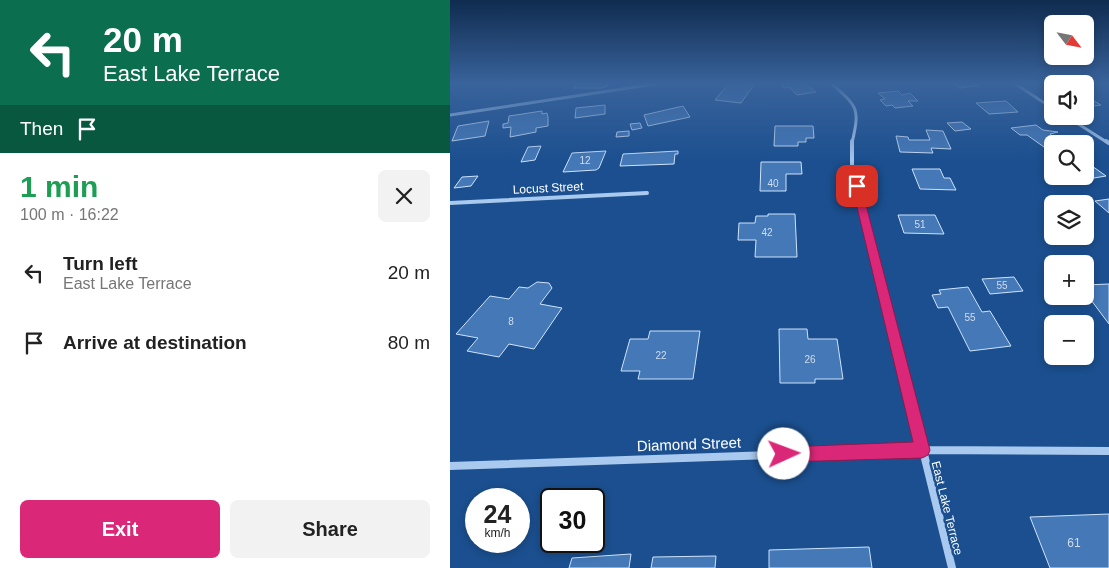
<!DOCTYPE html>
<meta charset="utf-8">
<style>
:root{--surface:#fff;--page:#f2f2f2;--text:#222;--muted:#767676;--accent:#db2777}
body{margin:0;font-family:Helvetica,sans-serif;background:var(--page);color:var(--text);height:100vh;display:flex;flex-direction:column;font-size:19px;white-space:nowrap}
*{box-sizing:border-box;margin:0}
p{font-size:16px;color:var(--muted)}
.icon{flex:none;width:28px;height:28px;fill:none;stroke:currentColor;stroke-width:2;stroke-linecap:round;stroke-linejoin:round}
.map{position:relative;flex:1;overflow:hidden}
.panel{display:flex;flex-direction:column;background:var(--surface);width:450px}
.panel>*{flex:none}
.banner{background:#0b6e4f;color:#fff;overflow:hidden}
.needle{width:32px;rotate:122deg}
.tools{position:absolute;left:594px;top:15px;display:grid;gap:10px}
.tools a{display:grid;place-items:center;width:50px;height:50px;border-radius:8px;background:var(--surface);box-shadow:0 2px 8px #0003;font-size:25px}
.speed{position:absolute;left:15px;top:488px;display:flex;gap:10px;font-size:25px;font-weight:700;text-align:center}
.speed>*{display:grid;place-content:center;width:65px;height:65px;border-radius:50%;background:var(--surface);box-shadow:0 2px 8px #0003;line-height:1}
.speed small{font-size:12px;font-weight:400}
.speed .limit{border:2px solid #111;border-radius:8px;background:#fff;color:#111}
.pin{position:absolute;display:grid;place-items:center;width:42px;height:42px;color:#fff;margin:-21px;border-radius:10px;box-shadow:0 2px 8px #0006}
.me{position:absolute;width:55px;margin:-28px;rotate:88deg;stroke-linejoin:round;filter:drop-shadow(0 0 4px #0008)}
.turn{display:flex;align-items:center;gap:18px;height:105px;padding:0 20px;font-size:22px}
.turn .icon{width:65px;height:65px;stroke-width:2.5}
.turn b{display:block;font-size:35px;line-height:42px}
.then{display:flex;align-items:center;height:48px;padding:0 20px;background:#0003;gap:10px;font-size:19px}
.round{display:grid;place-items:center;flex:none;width:52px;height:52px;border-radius:8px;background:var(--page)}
.overview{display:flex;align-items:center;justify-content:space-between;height:85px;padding:0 20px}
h1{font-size:30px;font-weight:700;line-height:38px;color:#1e9e55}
.action{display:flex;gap:10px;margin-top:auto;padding:10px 20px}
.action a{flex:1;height:58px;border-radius:8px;background:var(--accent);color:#fff;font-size:20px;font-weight:700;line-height:58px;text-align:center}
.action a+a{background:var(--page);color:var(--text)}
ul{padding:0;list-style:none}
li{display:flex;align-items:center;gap:15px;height:70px;padding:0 20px}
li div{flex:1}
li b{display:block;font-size:19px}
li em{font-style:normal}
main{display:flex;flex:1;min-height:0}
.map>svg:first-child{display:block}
.building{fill:#4478b7;stroke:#cfe3fa}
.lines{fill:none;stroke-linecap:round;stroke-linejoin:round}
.street-far4{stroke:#a9c9ee;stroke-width:3}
.street-far3{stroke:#a9c9ee;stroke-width:4}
.street-far2{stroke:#a9c9ee;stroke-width:5}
.street-far1{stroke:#a9c9ee;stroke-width:5.5}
.street{stroke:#a9c9ee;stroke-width:8}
.route{fill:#db2777;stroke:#8e194d}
.labels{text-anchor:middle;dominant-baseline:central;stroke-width:5;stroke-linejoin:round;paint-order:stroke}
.number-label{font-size:10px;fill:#d0dded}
.street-label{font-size:12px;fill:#fff;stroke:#1b4f8f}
.near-number-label{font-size:12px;fill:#d0dded}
.near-street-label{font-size:15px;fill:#fff;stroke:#1b4f8f}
</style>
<main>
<section class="panel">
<div class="banner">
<div class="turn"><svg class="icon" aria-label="left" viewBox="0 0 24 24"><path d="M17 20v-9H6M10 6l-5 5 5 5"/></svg><div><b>20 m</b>East Lake Terrace</div></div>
<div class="then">Then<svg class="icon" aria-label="arrive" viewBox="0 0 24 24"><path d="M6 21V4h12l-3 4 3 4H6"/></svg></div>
</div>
<div class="overview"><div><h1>1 min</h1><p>100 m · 16:22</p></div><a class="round"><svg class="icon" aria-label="close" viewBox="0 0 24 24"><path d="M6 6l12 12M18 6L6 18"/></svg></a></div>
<ul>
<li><svg class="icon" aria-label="left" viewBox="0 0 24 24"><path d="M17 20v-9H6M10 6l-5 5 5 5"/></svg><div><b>Turn left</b><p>East Lake Terrace</p></div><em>20 m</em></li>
<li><svg class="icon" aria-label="arrive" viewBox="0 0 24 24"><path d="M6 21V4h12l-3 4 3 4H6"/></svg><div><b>Arrive at destination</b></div><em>80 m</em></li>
</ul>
<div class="action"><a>Exit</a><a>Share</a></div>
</section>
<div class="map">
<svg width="659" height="568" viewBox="0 0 659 568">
<rect width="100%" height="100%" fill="#1b4f8f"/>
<path class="building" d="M 126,83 L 158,83 L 158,86 L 152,88 L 124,88 Z
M 279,83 L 293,83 L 304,85 L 291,103 L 265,100 Z
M 356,83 L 366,92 L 347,95 L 339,87 L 334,88 L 331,84 Z
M 503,83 L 529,83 L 531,85 L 510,88 Z
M 448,91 L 452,95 L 460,93 L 468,101 L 458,101 L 463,106 L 445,108 L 442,105 L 436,106 L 430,100 L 435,99 L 428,93 Z
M 635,96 L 651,105 L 636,107 Z
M 556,101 L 568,112 L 539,114 L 526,103 Z
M 155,105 L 155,114 L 125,118 L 126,108 Z
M 233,106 L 240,117 L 198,126 L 194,115 Z
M 92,111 L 92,114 L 97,113 L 98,117 L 98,126 L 86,128 L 86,132 L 60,137 L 61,127 L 53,128 L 53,124 L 58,123 L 59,116 Z
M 39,121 L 35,136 L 2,141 L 8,126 Z
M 512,122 L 521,129 L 505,131 L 497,123 Z
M 190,123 L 192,128 L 182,130 L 180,124 Z
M 586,125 L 593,130 L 608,132 L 600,134 L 606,139 L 601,140 L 606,144 L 594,147 L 577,135 L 570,135 L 561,128 Z
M 325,126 L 363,126 L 364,138 L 356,138 L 356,142 L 348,142 L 348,146 L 324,146 Z
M 476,130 L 493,131 L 501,149 L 481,148 L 483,153 L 450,152 L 446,136 L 458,137 L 459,140 L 480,140 Z
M 179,131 L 179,136 L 166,137 L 167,132 Z
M 91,146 L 85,160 L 71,162 L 78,147 Z
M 156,151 L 149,168 L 146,170 L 113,172 L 122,153 Z
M 228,151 L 228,154 L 225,154 L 224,164 L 170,166 L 173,154 Z
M 635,161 L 656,176 L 620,182 L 613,176 L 635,176 Z
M 311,162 L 351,162 L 352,174 L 336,174 L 336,191 L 310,191 Z
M 462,169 L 490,169 L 494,178 L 500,178 L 506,190 L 470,189 Z
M 28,176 L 21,186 L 4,188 L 12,177 Z
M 659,199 L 659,213 L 645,201 Z
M 318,214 L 345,214 L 347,257 L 305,257 L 306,240 L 288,240 L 289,223 L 305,223 L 306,216 L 318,216 Z
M 448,215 L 485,215 L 494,234 L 454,233 Z
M 564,277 L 573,291 L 540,294 L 532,279 Z
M 87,282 L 99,283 L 102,288 L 90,304 L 112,308 L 84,349 L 59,344 L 49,357 L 17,351 L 28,338 L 6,334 L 40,296 L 59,299 L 69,287 L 78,288 Z
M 659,284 L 659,324 L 635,292 L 635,285 Z
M 518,287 L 532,312 L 540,311 L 561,346 L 520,351 L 498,307 L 488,308 L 482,295 L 491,294 L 489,290 Z
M 329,329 L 357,329 L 358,339 L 387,339 L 393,379 L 365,379 L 365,383 L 330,383 Z
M 200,331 L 250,331 L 243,379 L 188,379 L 190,371 L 171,371 L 180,339 L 198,339 Z
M 659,514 L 659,568 L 600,568 L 580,517 Z
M 419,547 L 422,568 L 319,568 L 319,550 Z
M 181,554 L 179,568 L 119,568 L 122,558 Z
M 266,556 L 265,568 L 201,568 L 203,557 Z"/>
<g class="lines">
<path class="street-far4" d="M 381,83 C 408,107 410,108 402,143
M 564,83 L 602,108
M 0,115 L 211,83
M 616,116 L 658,143"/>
<path class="street-far3" d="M 402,141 L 402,167 L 414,216
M 656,141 L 659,143
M 0,203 L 197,193"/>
<path class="street-far2" d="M 414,215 L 437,308"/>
<path class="street-far1" d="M 437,307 L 466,424"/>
<path class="street" d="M 466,422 L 502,568
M 0,466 L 472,450 L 659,451"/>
</g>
<linearGradient id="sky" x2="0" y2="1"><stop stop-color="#0f2b4f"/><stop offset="0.51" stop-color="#39639b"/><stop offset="1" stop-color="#39639b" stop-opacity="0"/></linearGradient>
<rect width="659" height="163" fill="url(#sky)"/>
<path class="route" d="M 407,183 L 411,186 L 480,450 L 478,455 L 472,458 L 334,462 L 329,460 L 327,454 L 329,449 L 334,447 L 463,442 L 402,186 Z"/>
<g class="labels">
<g class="number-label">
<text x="135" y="160">12</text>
<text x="323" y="183">40</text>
<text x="470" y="224">51</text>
<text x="317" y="232">42</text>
<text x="552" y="285">55</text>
<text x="520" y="317">55</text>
<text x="61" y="321">8</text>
<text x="211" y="355">22</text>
<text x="360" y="359">26</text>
</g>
<g class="street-label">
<text transform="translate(98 188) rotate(-3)">Locust Street</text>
<text transform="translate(497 508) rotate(76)">East Lake Terrace</text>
</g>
<g class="near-number-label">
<text x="624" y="543">61</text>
</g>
<g class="near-street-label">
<text transform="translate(239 444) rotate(-2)">Diamond Street</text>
</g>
</g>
</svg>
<div class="tools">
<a><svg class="needle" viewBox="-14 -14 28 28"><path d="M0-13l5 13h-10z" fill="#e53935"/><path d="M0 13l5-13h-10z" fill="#767676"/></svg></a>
<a><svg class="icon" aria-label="sound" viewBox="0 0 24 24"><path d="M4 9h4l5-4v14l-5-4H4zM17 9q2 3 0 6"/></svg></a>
<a><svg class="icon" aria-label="search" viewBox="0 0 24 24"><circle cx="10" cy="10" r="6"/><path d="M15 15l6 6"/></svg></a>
<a><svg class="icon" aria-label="layers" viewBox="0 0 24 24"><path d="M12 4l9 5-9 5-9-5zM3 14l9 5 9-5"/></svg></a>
<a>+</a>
<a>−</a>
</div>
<div class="speed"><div>24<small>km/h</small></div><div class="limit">30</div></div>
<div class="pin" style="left:407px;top:186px;background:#d93025"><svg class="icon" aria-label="arrive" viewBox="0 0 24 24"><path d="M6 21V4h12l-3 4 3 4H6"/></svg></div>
<svg class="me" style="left:334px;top:454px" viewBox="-20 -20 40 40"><circle r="19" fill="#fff"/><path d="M0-13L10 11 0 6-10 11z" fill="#db2777"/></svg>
</div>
</main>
